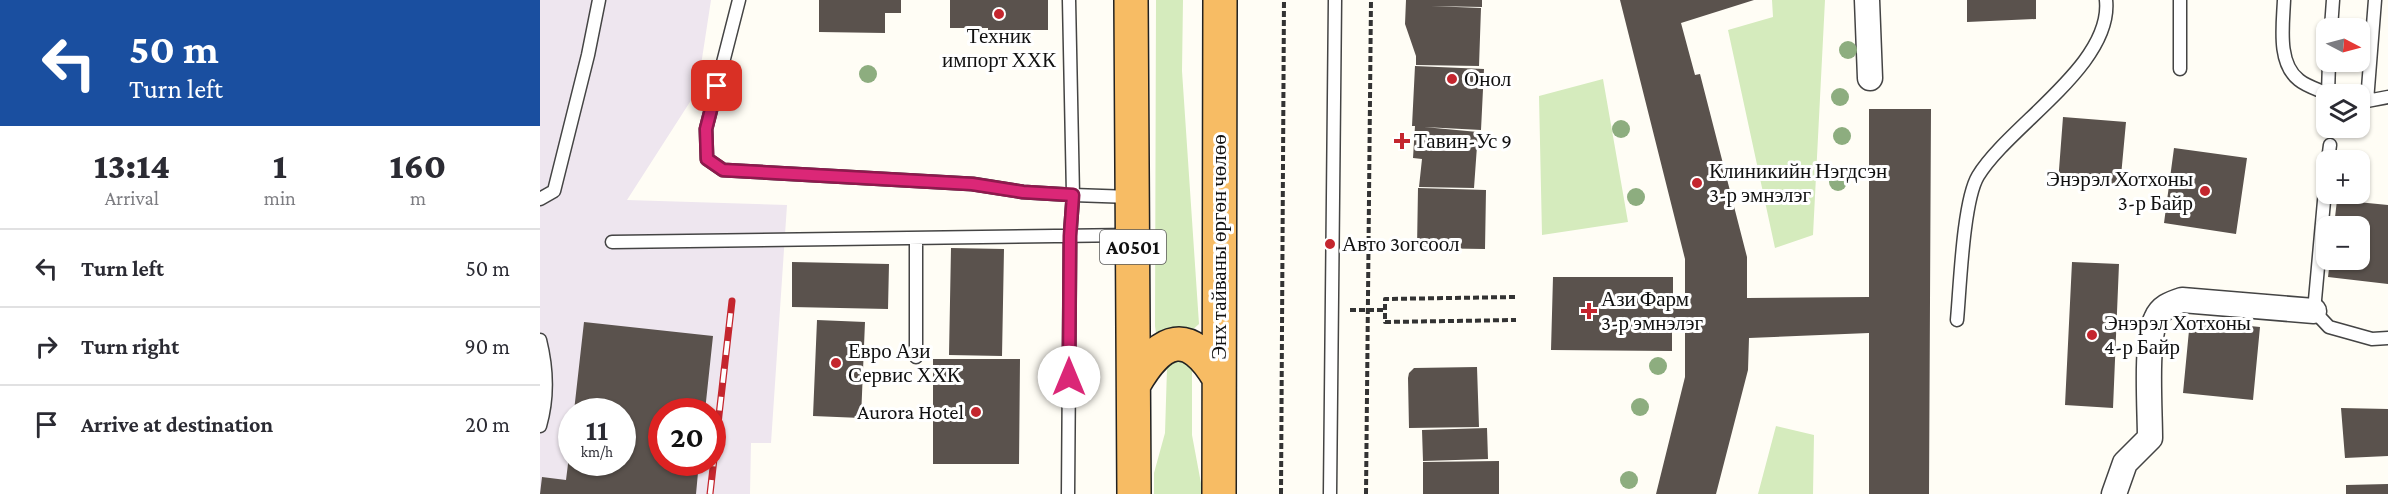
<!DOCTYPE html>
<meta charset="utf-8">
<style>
:root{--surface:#fff;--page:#f7f7f7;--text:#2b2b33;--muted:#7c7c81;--line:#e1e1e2}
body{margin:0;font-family:"Crimson Pro",serif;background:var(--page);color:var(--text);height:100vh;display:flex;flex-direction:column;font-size:22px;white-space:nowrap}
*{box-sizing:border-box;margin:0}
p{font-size:20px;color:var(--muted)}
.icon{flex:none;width:33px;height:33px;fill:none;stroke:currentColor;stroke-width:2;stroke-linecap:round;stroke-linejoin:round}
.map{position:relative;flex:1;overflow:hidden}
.side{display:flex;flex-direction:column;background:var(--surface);width:540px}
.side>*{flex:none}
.hud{background:#1a4fa0;color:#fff;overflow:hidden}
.needle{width:39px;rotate:96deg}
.controls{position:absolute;left:1776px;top:18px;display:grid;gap:12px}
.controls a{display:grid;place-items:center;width:54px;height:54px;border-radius:12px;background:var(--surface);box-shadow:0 2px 4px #0004;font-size:30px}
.speed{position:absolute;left:18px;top:398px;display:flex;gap:12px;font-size:30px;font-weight:700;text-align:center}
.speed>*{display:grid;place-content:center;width:78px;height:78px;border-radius:50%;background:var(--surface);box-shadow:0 2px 4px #0004;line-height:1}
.speed small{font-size:15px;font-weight:400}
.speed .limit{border:9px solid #d22;background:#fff;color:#111}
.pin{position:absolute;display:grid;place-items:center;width:51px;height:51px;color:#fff;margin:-26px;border-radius:12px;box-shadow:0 3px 9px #0006}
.me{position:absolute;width:66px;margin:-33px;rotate:0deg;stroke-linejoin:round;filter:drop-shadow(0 0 4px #0008)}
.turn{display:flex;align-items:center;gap:21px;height:126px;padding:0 30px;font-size:27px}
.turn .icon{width:78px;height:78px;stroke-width:2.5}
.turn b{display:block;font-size:42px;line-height:51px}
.eta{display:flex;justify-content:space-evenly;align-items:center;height:102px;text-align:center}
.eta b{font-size:36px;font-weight:800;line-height:42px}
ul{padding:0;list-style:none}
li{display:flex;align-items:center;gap:18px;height:78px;padding:0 30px;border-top:2px solid var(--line)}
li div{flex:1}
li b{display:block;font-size:22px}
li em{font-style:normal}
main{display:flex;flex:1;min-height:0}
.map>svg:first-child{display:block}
.industrial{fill:#eee6ef;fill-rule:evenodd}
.green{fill:#d5ebbd}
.building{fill:#5a524d}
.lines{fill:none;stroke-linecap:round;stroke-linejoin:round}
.service-casing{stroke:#444;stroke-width:15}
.minor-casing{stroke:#444;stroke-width:27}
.trunk-casing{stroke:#222;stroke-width:36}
.path{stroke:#333;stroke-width:4;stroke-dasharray:6 3;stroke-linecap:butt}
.service{stroke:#fff;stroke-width:12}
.minor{stroke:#fff;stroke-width:24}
.trunk{stroke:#f7bc64;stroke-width:33}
.rail-casing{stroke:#c4262e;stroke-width:7}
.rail{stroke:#fff;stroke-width:4.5;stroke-dasharray:14;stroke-linecap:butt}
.tree{fill:#8dad7f}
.route-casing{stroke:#8e194d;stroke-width:15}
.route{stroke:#db2777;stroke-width:10}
.poi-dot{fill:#c4262e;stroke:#fff;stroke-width:2}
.labels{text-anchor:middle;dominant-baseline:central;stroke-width:6;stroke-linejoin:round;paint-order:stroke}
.shield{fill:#fff;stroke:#585858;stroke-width:1.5}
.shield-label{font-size:20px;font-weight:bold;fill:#111}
.poi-label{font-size:21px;fill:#111;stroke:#fff;text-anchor:start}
.street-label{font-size:21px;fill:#111;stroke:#fff}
</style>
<main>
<section class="side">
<div class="hud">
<div class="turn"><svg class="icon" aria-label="left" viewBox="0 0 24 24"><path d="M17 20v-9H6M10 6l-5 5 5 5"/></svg><div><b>50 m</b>Turn left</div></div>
</div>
<div class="eta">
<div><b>13:14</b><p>Arrival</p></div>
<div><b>1</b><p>min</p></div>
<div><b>160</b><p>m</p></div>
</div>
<ul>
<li><svg class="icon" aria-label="left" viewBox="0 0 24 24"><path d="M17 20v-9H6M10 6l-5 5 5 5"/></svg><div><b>Turn left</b></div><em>50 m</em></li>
<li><svg class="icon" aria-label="right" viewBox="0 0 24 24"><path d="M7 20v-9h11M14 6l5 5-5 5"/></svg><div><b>Turn right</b></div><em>90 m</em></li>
<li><svg class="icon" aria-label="arrive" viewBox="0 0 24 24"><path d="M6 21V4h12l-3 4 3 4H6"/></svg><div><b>Arrive at destination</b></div><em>20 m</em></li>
</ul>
</section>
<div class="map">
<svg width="1848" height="494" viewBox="0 0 1848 494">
<rect width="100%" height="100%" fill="#fffdf5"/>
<path class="industrial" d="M 0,0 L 171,0 L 157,91 L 87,200 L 247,205 L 231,443 L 211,443 L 210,494 L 0,494 ZM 32,411 L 82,411 L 82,462 L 32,462 ZM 122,411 L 172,411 L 172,462 L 122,462 Z"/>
<path class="green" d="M 616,0 L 643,0 L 642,71 L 659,324 L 650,332 L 619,336 L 616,334 L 615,326 Z
M 1232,0 L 1285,0 L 1273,235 L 1235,248 L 1188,30 L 1233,17 Z
M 1063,79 L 1088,222 L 1002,235 L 999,96 Z
M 639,359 L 650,365 L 652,370 L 652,435 L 663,494 L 614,494 L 614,473 L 625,433 L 627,368 L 628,363 Z
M 1236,426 L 1274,435 L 1273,494 L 1218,494 Z"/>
<path class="building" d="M 279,0 L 361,0 L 361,13 L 345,13 L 345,33 L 279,32 Z
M 410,0 L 508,0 L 508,30 L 491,30 L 490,45 L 448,45 L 448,28 L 410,28 Z
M 866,0 L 942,0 L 942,7 L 891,6 L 941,8 L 939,66 L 876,65 L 876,56 L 865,24 Z
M 1080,0 L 1214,0 L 1141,23 L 1155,75 L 1160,74 L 1207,257 L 1207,298 L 1329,297 L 1329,109 L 1391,109 L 1389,494 L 1329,494 L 1329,333 L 1209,338 L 1208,370 L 1176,494 L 1116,494 L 1145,377 L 1145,330 L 1132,331 L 1132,351 L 1011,350 L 1013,277 L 1133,277 L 1133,299 L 1145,299 L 1145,259 Z
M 1427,0 L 1496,0 L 1496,19 L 1427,22 Z
M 875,66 L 944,69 L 941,130 L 884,127 L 938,132 L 934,188 L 879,187 L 882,159 L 873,158 L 875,126 L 872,126 Z
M 1523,117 L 1586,122 L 1580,187 L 1518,183 Z
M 1634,148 L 1707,158 L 1696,234 L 1624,223 Z
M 878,188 L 946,190 L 945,249 L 877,248 Z
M 1797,200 L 1848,205 L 1848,284 L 1788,277 L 1790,260 L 1820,260 L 1820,226 L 1794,226 Z
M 411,248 L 464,249 L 462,356 L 409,355 Z
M 252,262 L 349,264 L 348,309 L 252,307 Z
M 1532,262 L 1579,264 L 1573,408 L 1525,405 Z
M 277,320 L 325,322 L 321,418 L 273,416 Z
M 1650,320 L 1720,327 L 1713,400 L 1643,393 Z
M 44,322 L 173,336 L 165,411 L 122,411 L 122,462 L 159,462 L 156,494 L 0,494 L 2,477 L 26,480 L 30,448 L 32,462 L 82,462 L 82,411 L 34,411 Z
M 393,359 L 480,359 L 479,464 L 393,464 Z
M 937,367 L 939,427 L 869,428 L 868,378 L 869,373 L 874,368 Z
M 1801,408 L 1848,409 L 1848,456 L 1805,458 Z
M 947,428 L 948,459 L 883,461 L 882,430 Z
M 959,461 L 959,494 L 883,494 L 883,462 Z
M 1848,484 L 1848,494 L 1806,494 L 1806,485 Z"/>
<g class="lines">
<defs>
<path id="service" d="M 199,0 L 166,129 L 167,159 L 183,170 L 433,184 L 483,192 L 533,195 L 530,236 L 528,494
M 529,0 L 533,195 L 591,197
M 1744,0 C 1743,25 1737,63 1759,80 C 1766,86 1779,90 1788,94
M 1791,28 L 1793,0
M 1640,69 L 1640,0
M 1788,94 L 1789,62
M 1820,100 L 1827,101 L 1848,97
M 1827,101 L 1835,0
M 1788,160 L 1790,145
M 1786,179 L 1774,311 L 1789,327 L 1832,339 L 1848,338
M 0,199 L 14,191 L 48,55 L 59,0
M 72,242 L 592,235
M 1417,320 C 1420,288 1423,201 1438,176 C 1469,125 1573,65 1566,0
M 0,340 C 7,368 8,398 0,426
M 376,357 L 376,238
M 790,494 L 795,0"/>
<path id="minor" d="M 1327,0 L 1330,78
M 1574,494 L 1585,463 L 1610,438 C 1610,410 1605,340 1616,319 C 1621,307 1630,304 1642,300 L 1774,311"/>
<path id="trunk" d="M 591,0 L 594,494
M 594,384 C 621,337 649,327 679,378
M 679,494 L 680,0"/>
</defs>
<use href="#service" class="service-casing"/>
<use href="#minor" class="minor-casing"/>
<use href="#trunk" class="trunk-casing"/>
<path class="path" d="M 975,297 L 845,299 L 845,322 L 976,320
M 810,310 L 845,310
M 741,494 L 744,0
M 826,494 L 831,0"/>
<use href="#service" class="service"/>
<use href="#minor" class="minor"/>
<use href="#trunk" class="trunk"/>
<defs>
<path id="rail" d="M 170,494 L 192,301"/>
</defs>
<use href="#rail" class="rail-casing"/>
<use href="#rail" class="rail"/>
</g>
<g class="tree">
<circle cx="1308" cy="50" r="9"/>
<circle cx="328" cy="74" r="9"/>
<circle cx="1300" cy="97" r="9"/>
<circle cx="1081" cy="129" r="9"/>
<circle cx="1302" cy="136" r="9"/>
<circle cx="1298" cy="182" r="9"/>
<circle cx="1096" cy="197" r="9"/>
<circle cx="1118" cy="366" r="9"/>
<circle cx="1100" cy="407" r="9"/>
<circle cx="1089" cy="480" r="9"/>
</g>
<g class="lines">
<defs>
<path id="route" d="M 177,86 L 166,129 L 167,159 L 183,170 L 432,184 L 483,192 L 533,195 L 530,236 L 529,377"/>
</defs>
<use href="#route" class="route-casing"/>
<use href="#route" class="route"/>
</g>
<g class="poi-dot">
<circle cx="459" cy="14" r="6"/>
<circle cx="912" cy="79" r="6"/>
<path d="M859 132h6v6h6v6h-6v6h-6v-6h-6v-6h6z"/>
<circle cx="1157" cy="183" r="6"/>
<circle cx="1665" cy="191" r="6"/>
<circle cx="790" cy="244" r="6"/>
<path d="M1046 302h6v6h6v6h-6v6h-6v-6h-6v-6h6z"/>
<circle cx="1552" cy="335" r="6"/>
<circle cx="296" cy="363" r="6"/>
<circle cx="436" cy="412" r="6"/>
</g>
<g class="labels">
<rect class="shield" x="560" y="230" width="66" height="34" rx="4.5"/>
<g class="shield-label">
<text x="593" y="247">A0501</text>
</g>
<g class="poi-label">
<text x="459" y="36" text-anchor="middle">Техник<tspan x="459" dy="24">импорт ХХК</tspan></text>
<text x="924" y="79">Онол</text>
<text x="874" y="141">Тавин-Ус 9</text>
<text x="1169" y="171">Клиникийн Нэгдсэн<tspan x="1169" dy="24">3-р эмнэлэг</tspan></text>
<text x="1653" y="179" text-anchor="end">Энэрэл Хотхоны<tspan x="1653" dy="24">3-р Байр</tspan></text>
<text x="802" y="244">Авто 3огсоол</text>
<text x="1061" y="299">Ази Фарм<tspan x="1061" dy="24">3-р эмнэлэг</tspan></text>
<text x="1564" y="323">Энэрэл Хотхоны<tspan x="1564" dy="24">4-р Байр</tspan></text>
<text x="308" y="351">Евро Ази<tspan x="308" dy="24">Сервис ХХК</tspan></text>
<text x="424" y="412" text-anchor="end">Aurora Hotel</text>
</g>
<g class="street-label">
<text transform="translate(679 247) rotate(-90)">Энх тайваны өргөн чөлөө</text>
</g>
</g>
</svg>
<div class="controls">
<a><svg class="needle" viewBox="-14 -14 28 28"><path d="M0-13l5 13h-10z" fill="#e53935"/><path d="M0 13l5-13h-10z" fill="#7c7c81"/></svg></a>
<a><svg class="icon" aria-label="layers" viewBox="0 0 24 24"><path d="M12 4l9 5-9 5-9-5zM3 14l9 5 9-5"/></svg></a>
<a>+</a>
<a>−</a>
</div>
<div class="speed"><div>11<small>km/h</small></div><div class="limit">20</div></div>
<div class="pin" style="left:177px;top:86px;background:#d93025"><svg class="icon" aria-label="arrive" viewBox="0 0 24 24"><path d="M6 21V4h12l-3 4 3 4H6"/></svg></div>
<svg class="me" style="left:529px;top:377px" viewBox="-20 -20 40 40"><circle r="19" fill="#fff"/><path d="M0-13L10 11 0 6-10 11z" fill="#db2777"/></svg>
</div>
</main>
